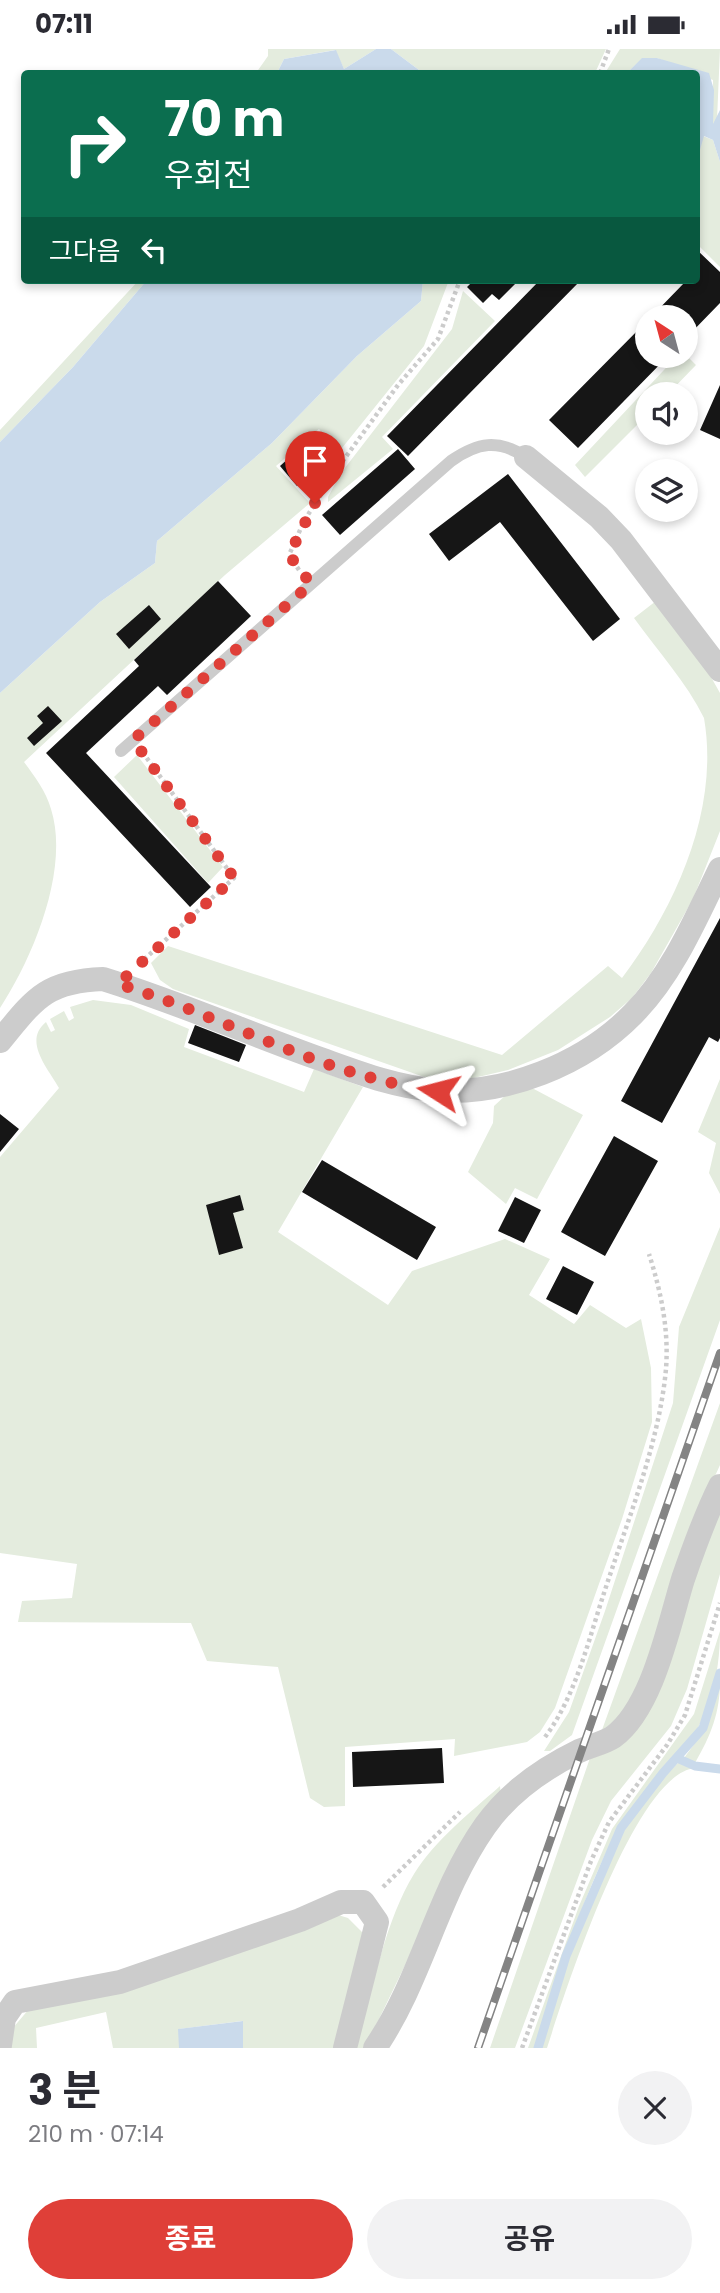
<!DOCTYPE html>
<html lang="ko">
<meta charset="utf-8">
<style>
:root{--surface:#fff;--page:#f2f2f3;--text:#2b2b33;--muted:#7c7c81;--accent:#df3f38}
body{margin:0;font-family:Poppins,"Noto Sans KR",sans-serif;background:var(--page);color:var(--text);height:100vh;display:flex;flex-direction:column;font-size:26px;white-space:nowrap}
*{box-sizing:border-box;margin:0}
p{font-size:23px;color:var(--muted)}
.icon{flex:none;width:38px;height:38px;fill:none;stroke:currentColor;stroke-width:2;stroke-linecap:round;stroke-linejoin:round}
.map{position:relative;height:1999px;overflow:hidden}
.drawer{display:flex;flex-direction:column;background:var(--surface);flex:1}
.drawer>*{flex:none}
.guide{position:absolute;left:21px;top:21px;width:679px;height:214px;border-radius:7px;box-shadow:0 4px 10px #0003;background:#0b6e4f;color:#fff;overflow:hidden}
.needle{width:46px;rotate:324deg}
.tools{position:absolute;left:635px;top:256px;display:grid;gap:14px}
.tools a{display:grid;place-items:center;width:63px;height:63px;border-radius:50%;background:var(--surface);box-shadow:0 4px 10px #0003;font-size:35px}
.pin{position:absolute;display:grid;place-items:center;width:60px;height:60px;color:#fff;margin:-72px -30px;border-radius:50% 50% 50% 0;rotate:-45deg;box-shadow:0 0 7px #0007}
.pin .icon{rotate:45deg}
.me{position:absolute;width:77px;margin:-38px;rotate:279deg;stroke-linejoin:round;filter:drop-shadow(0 0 5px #0008)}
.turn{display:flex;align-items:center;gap:24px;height:147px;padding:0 28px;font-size:32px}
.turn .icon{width:91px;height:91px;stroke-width:2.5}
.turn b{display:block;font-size:49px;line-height:60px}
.then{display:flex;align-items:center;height:66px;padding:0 28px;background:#0003;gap:14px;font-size:26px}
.round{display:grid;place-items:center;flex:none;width:74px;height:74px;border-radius:37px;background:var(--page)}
.summary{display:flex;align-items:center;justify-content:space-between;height:119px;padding:0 28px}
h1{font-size:42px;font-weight:700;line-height:52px}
.action{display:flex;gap:14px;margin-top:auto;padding:14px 28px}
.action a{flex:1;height:80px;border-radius:42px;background:var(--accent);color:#fff;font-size:28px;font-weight:700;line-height:80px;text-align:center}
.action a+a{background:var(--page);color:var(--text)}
.status{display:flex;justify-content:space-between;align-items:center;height:49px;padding:0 35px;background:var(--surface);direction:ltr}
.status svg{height:19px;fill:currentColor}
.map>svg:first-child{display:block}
.green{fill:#e4ecde}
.water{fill:#cadaeb}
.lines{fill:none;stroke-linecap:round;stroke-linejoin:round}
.stream{stroke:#cadaeb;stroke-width:9}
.building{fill:#161616}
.path{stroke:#ccc;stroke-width:4.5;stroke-dasharray:3.5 3.5;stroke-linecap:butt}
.lane{stroke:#ccc;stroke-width:12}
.street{stroke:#ccc;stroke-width:24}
.rail-casing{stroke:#848484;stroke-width:8}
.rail{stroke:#fff;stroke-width:5;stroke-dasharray:16;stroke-linecap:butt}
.route{stroke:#df3f38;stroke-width:12;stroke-dasharray:0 21.6}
</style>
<div class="status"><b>07:11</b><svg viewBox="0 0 49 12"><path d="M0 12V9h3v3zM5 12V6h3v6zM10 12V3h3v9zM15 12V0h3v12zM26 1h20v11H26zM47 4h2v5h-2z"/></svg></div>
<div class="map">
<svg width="720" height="1999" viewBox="0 0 720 1999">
<rect width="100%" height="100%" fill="#fff"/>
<path class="green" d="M 268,0 L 376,0 L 344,20 L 335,1 L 284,10 L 277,24 L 256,24 L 268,7 Z
M 391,0 L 606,0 L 595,24 L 423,24 Z
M 620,0 L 720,0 L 717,71 L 713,76 L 713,31 L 657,9 L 643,9 L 627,24 L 605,24 Z
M 703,87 L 713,91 L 720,113 L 720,218 L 697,195 L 696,111 Z
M 139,231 L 147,231 L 73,318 L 0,393 L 0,381 Z
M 423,231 L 449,231 L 424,297 L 338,404 L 319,380 L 276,417 L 310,454 L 225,526 L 24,713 C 35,728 46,742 51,760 C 70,820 33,909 0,959 L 0,644 L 100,553 L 155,514 L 157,492 L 272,394 L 357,307 L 421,252 Z
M 463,242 L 495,272 L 382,388 L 393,400 L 328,453 L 328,448 L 341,424 L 452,280 Z
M 678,306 L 686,306 L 696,316 L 668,345 L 648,345 L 647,366 L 585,428 L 575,416 Z
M 656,552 L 703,614 L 720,644 L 720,782 L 693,850 L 651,924 L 632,949 L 610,968 L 558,1001 L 508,1021 L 461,1032 L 427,1029 L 173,940 L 160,931 L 151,914 L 168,897 L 502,1006 L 608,917 L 622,929 C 675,859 720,761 704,669 C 687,634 657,601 634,569 Z
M 137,706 L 223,818 L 208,834 L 114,728 Z
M 93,951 L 131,956 L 189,980 L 184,998 L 304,1043 L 314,1020 L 363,1038 L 278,1183 L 388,1256 L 412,1222 L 505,1190 L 550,1210 L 529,1246 L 574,1275 L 590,1256 L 626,1279 L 641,1270 L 651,1319 L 652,1373 L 622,1470 L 555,1659 L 540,1683 L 527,1693 L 454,1707 L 455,1690 L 345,1698 L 345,1757 L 324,1758 L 310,1749 L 278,1618 L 207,1612 L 191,1574 L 18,1573 L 22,1552 L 72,1549 L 77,1515 L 0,1504 L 0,1108 L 59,1039 C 47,1018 23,992 46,973 L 51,983 L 55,981 L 50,970 L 64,962 L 69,972 L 74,969 L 70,958 Z
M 720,1030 L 720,1145 L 709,1124 L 716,1094 L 698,1083 Z
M 532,1039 L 583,1066 L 537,1150 L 515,1139 L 506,1155 L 468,1123 L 493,1074 L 494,1057 L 507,1045 Z
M 720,1178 L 720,1271 L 572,1686 L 550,1702 L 544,1702 L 569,1663 L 605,1562 L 673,1354 L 679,1278 Z
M 720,1354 L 720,1416 L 700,1460 L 646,1620 L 620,1669 L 602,1681 Z
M 720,1454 L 720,1525 L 687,1640 L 671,1677 L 611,1752 L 592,1791 L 515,1999 L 490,1999 L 590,1709 L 614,1699 Z
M 720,1582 C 720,1627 709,1670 680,1706 C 658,1732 632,1753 616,1784 C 581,1850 558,1928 534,1999 L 528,1999 L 579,1857 L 612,1780 L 694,1665 Z
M 720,1632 C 720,1664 711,1686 695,1714 L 684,1709 L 706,1679 Z
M 680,1712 L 695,1719 C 634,1725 565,1944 547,1999 L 540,1999 C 569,1899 601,1785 680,1712 Z
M 500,1737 L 501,1748 L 410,1906 L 365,1999 L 356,1999 C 372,1944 384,1874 414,1825 C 435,1791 471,1763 500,1737 Z
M 335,1865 L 348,1869 L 363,1884 L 336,1999 L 243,1999 L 242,1972 L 179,1980 L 179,1999 L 113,1999 L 106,1963 L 36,1979 L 37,1999 L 10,1999 L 12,1980 L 29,1960 Z"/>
<path class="water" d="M 376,0 L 391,0 L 423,24 L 277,24 L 284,10 L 336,1 L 344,20 Z
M 642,9 L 657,9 L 709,24 L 714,41 L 713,75 L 720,61 L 720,113 L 713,91 L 704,87 L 697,111 L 696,24 L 627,24 Z
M 147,231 L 423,231 L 421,252 L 357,307 L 272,394 L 157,492 L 155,514 L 100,553 L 0,644 L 0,393 L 73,318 Z
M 243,1972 L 243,1999 L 179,1999 L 178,1980 Z"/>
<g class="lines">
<path class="stream" d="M 679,1710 L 695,1717 L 720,1720
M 538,1999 L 566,1907 L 621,1779 L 663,1724 L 703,1679 L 720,1624"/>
</g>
<path class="building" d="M 696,200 L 720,223 L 720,254 L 686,289 L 686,268 L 651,268 L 685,233 L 683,231 L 696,231 Z
M 474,231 L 519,231 L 499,251 L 492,245 L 483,254 L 467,238 Z
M 540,231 L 581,231 L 408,407 L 387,387 Z
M 648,271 L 648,306 L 669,306 L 578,399 L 549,371 Z
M 720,336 L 720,390 L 700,381 Z
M 316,385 L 334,405 L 297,437 L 280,417 Z
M 398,400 L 415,420 L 340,486 L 322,466 Z
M 508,425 L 620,570 L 593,592 L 500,473 L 449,512 L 429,485 Z
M 218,532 L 251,567 L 167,646 L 158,637 L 86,704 L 211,838 L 190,858 L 46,704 L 139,617 L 134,611 Z
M 149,556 L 161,570 L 129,600 L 116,585 Z
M 48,657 L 62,672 L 34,697 L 27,689 L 43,674 L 37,667 Z
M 720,869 L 720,989 L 718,993 L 709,988 L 662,1074 L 621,1052 Z
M 195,976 L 246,996 L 239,1013 L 188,994 Z
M 0,1065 L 19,1080 L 0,1103 Z
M 614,1087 L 658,1112 L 605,1207 L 561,1183 Z
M 322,1111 L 436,1178 L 417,1211 L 302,1143 Z
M 240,1146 L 244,1161 L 233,1164 L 243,1199 L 219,1206 L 206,1156 Z
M 515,1148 L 541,1161 L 524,1194 L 498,1182 Z
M 563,1217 L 594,1233 L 577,1266 L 546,1250 Z
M 442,1699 L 444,1734 L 353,1738 L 352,1703 Z"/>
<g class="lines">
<path class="path" d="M 600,24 L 609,0
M 299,521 L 289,506 L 304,472 L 337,420 L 398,336 L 438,290 L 460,231
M 139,915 L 234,829 L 146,708
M 545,1688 C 576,1647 589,1589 605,1541 C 628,1470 659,1395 666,1320 C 669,1280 661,1243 649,1205
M 383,1838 L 460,1763
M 522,1999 L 591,1812 L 609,1773 L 667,1696 L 685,1666 L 720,1554"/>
<path class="lane" d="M 121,702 L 451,412 C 478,393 498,390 526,408"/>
<path class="street" d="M 526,408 L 599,468 L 621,491 L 720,621
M 0,992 C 34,951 45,932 103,930 C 174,952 243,982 312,1007 C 352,1021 393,1038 435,1041 C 505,1047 584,1015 633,965 C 672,926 696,869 720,820
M 0,1996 L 4,1969 L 15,1953 L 120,1933 L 300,1871 L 341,1853 L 363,1853 L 377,1873 L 345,1999
M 375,1999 C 422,1930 437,1845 485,1777 C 509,1743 542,1720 579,1702 C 590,1697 604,1694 613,1688 C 653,1659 669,1575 683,1530 C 694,1498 705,1467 720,1437"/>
<defs>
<path id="rail" d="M 478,1999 L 720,1304"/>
</defs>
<use href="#rail" class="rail-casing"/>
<use href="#rail" class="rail"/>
</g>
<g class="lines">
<path class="route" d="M 315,454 L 289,506 L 311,535 L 133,691 L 234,829 L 118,935 C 224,967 326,1029 438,1042"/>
</g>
</svg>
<div class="tools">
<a><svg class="needle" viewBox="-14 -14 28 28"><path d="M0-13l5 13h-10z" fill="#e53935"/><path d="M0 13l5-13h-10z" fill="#7c7c81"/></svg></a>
<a><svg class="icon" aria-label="sound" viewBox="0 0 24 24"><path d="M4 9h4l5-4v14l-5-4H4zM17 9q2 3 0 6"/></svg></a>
<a><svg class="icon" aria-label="layers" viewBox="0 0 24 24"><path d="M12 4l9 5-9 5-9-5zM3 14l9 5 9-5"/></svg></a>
</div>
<div class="pin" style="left:315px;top:454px;background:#d93025"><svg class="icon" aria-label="arrive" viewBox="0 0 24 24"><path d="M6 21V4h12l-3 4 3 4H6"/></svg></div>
<svg class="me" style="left:438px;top:1042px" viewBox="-20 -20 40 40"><path d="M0-17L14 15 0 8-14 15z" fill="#df3f38" stroke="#fff" stroke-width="4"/></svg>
<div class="guide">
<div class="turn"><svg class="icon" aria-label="right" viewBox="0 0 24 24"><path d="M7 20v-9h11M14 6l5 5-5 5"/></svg><div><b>70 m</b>우회전</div></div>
<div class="then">그다음<svg class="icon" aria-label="left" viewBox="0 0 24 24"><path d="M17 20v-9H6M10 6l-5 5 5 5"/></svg></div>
</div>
</div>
<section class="drawer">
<div class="summary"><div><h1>3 분</h1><p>210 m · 07:14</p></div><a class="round"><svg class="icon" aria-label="close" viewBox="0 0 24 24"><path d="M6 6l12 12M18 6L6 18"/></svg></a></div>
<div class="action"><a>종료</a><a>공유</a></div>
</section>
